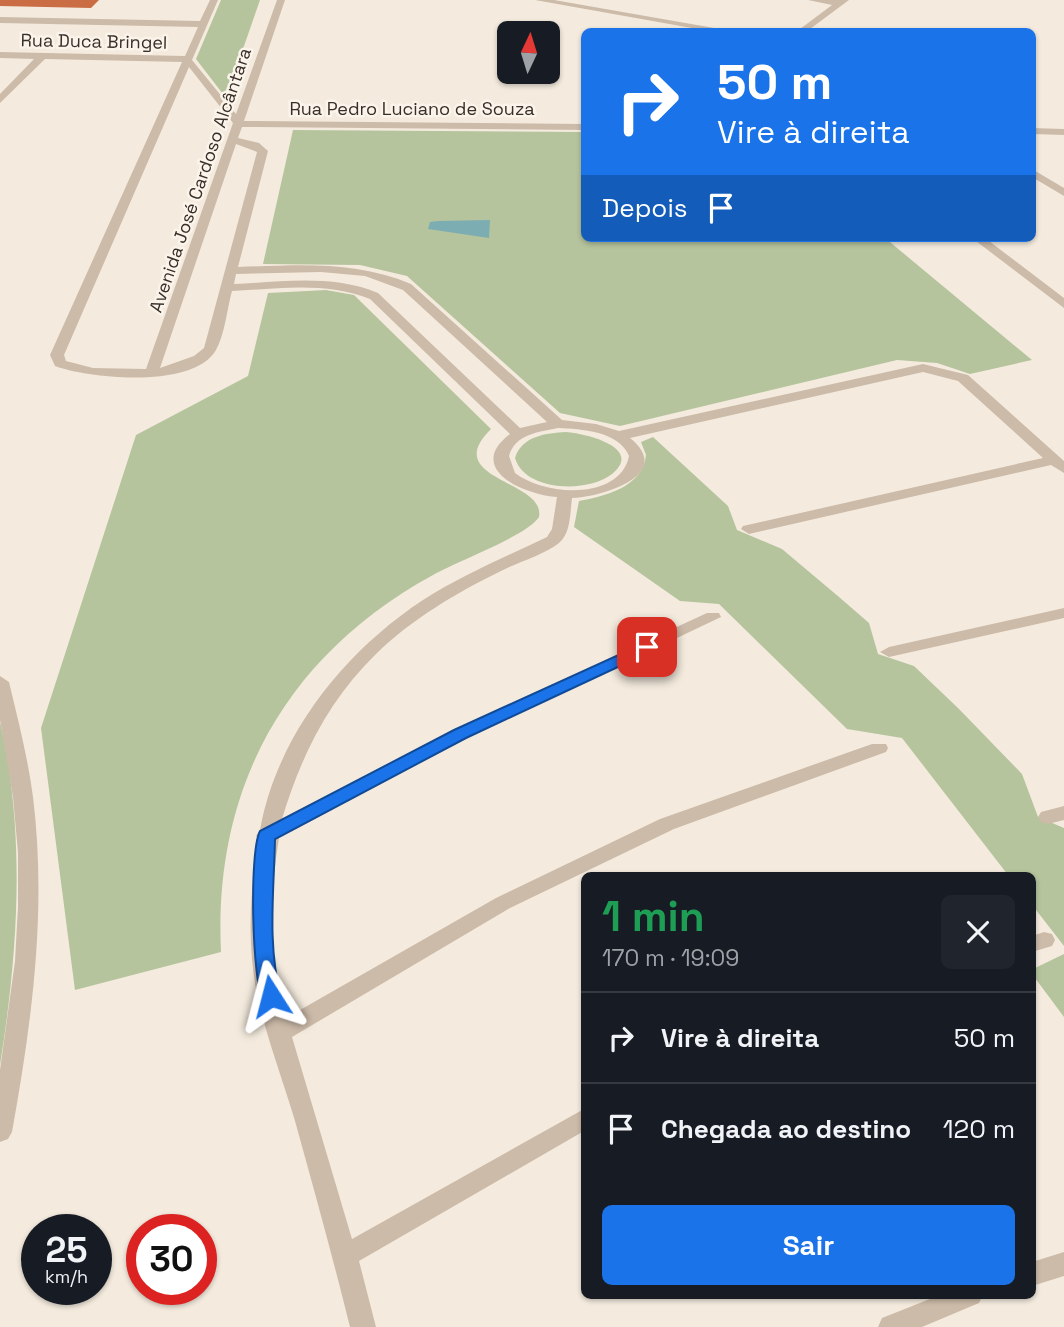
<!DOCTYPE html>
<html lang="pt">
<meta charset="utf-8">
<style>
:root{--surface:#171b24;--page:#20242c;--text:#f1f3f6;--muted:#9ea1a6;--line:#363941;--accent:#1a73e8}
body{margin:0;font-family:"Space Grotesk",sans-serif;background:var(--page);color:var(--text);height:100vh;display:flex;flex-direction:column;font-size:26px;white-space:nowrap}
*{box-sizing:border-box;margin:0}
p{font-size:23px;color:var(--muted)}
.icon{flex:none;width:38px;height:38px;fill:none;stroke:currentColor;stroke-width:2;stroke-linecap:round;stroke-linejoin:round}
.map{position:relative;flex:1;overflow:hidden}
.sheet{position:absolute;left:581px;top:872px;width:455px;height:427px;display:flex;flex-direction:column;background:var(--surface);border-radius:10px;box-shadow:0 2px 5px #0004}
.sheet>*{flex:none}
.guide{position:absolute;left:581px;top:28px;width:455px;height:214px;border-radius:10px;box-shadow:0 2px 5px #0004;background:#1a73e8;color:#fff;overflow:hidden}
.needle{width:46px;rotate:4deg}
.fabs{position:absolute;left:497px;top:21px;display:grid;gap:14px}
.fabs a{display:grid;place-items:center;width:63px;height:63px;border-radius:10px;background:var(--surface);box-shadow:0 2px 5px #0004;font-size:35px}
.speed{position:absolute;left:21px;top:1214px;display:flex;gap:14px;font-size:35px;font-weight:700;text-align:center}
.speed>*{display:grid;place-content:center;width:91px;height:91px;border-radius:50%;background:var(--surface);box-shadow:0 2px 5px #0004;line-height:1}
.speed small{font-size:18px;font-weight:400}
.speed .limit{border:10px solid #d22;background:#fff;color:#111}
.pin{position:absolute;display:grid;place-items:center;width:60px;height:60px;color:#fff;margin:-30px;border-radius:14px;box-shadow:0 4px 10px #0006}
.me{position:absolute;width:77px;margin:-38px;rotate:351deg;stroke-linejoin:round;filter:drop-shadow(0 0 5px #0008)}
.turn{display:flex;align-items:center;gap:24px;height:147px;padding:0 21px;font-size:32px}
.turn .icon{width:91px;height:91px;stroke-width:2.5}
.turn b{display:block;font-size:49px;line-height:60px}
.then{display:flex;align-items:center;height:66px;padding:0 21px;background:#0003;gap:14px;font-size:26px}
.round{display:grid;place-items:center;flex:none;width:74px;height:74px;border-radius:10px;background:var(--page)}
.head{display:flex;align-items:center;justify-content:space-between;height:119px;padding:0 21px}
h1{font-size:42px;font-weight:600;line-height:52px;color:#1e9e55}
.button{display:flex;gap:14px;margin-top:auto;padding:14px 21px}
.button a{flex:1;height:80px;border-radius:10px;background:var(--accent);color:#fff;font-size:28px;font-weight:600;line-height:80px;text-align:center}
ul{padding:0;list-style:none}
li{display:flex;align-items:center;gap:21px;height:91px;padding:0 21px;border-top:2px solid var(--line)}
li div{flex:1}
li b{display:block;font-size:26px}
li em{font-style:normal}
.map>svg:first-child{display:block}
.green{fill:#b5c49d}
.water{fill:#7cadb2}
.building{fill:#ca6d45}
.lines{fill:none;stroke-linecap:round;stroke-linejoin:round}
.minor{fill:#cdbba9;fill-rule:evenodd}
.route{fill:#1a73e8;stroke:#114b97;stroke-width:2}
.labels{text-anchor:middle;dominant-baseline:central;stroke-width:5;stroke-linejoin:round;paint-order:stroke}
.far-street-label{font-size:18px;fill:#392f29;stroke:#fbf4eb}
</style>
<div class="map">
<svg width="1064" height="1327" viewBox="0 0 1064 1327">
<rect width="100%" height="100%" fill="#f4ebde"/>
<path class="green" d="M 221,0 L 260,0 L 226,98 L 196,59 Z
M 293,130 L 584,132 L 584,238 L 885,238 L 1032,360 L 970,374 L 937,363 L 897,360 L 620,426 L 560,413 L 407,276 L 360,265 L 263,264 Z
M 326,290 L 354,295 L 491,429 C 439,480 546,480 539,517 C 527,536 457,561 433,575 C 287,655 213,786 221,952 L 75,990 L 41,728 L 136,435 L 248,376 L 268,293 Z
M 566,432 C 583,433 645,447 612,474 C 588,493 525,492 515,458 C 522,436 546,433 566,432 Z
M 653,437 L 728,506 L 737,530 L 782,549 L 839,597 L 869,623 L 878,654 L 914,666 L 959,709 L 1022,774 L 1038,817 L 1064,828 L 1064,946 L 1033,906 L 1032,875 L 1008,875 L 902,738 L 847,729 L 719,604 L 680,601 L 574,527 L 579,501 C 605,496 643,487 646,455 L 641,442 Z
M 0,722 C 26,834 18,953 0,1065 Z
M 1064,954 L 1064,1017 L 1032,974 L 1033,969 Z"/>
<path class="water" d="M 490,220 L 489,238 L 428,229 L 430,222 L 438,221 Z"/>
<path class="building" d="M 0,0 L 99,0 L 91,8 L 0,6 Z"/>
<g class="lines">
<path class="minor" d="M 210,0 L 218,0 L 192,60 L 236,114 L 277,0 L 285,0 L 244,121 L 584,124 L 584,130 L 242,127 L 238,138 L 259,143 L 268,151 L 238,267 C 298,265 355,260 411,284 L 562,420 L 596,424 L 619,431 L 923,364 L 968,375 L 1064,461 L 1064,473 L 1051,465 L 749,534 L 741,529 L 743,526 L 1043,458 L 958,381 L 923,372 L 630,438 C 676,475 601,497 572,498 C 570,513 571,533 559,543 C 546,554 516,563 501,571 C 456,593 412,619 376,654 C 328,701 301,756 282,819 L 453,730 L 707,613 L 719,613 L 721,617 L 467,738 L 279,838 C 269,898 269,960 286,1018 L 496,898 L 660,819 L 872,744 L 886,744 L 888,748 L 886,752 L 674,829 L 510,908 L 292,1037 L 352,1239 L 584,1109 L 584,1131 L 359,1261 L 376,1327 L 350,1327 C 333,1258 314,1190 295,1121 C 282,1077 265,1034 256,989 C 247,940 250,888 259,840 L 256,836 L 260,830 C 277,735 344,652 423,600 C 462,575 505,557 547,537 L 552,529 L 557,497 C 525,495 464,469 510,434 L 370,299 C 326,281 277,289 232,291 C 227,309 225,334 216,350 C 194,389 90,379 55,366 L 50,355 L 182,62 L 45,59 L 0,103 L 0,94 L 34,59 L 0,58 L 0,52 L 185,56 L 198,27 L 0,23 L 0,17 L 200,21 ZM 189,67 L 233,123 L 146,369 L 93,368 L 66,361 L 64,355 ZM 236,144 L 257,152 L 204,348 L 194,356 L 160,368 ZM 321,272 L 365,276 L 403,290 L 547,422 L 520,428 L 378,293 C 332,274 282,282 234,284 L 236,274 ZM 558,428 C 581,429 619,431 629,456 C 620,501 544,496 515,473 L 509,456 C 515,434 539,432 558,428 Z
M 535,0 L 554,0 L 737,32 L 714,32 Z
M 808,0 L 849,0 L 806,32 L 796,32 L 832,5 Z
M 1032,128 L 1064,129 L 1064,135 L 1032,134 Z
M 1032,169 L 1064,188 L 1064,196 L 1032,177 Z
M 972,238 L 985,238 L 1064,298 L 1064,308 Z
M 1064,608 L 1064,618 L 889,657 L 880,652 L 889,647 Z
M 0,676 L 9,682 C 18,720 28,758 33,797 C 47,910 32,1021 12,1132 L 8,1139 L 0,1142 L 0,1070 L 15,961 L 18,907 L 18,853 L 13,797 L 0,720 Z
M 1064,806 L 1064,820 L 1048,824 L 1041,822 L 1038,817 L 1041,812 Z
M 1044,932 L 1052,934 L 1055,940 L 1052,946 L 1032,952 L 1032,936 Z
M 1064,1252 L 1064,1276 L 1032,1286 L 1032,1262 Z
M 940,1295 L 983,1295 L 979,1303 L 922,1327 L 878,1327 L 882,1318 Z"/>
</g>
<path class="route" d="M 647,642 L 652,644 L 652,651 L 466,738 L 275,839 C 274,890 267,946 281,996 L 278,1001 L 263,1001 C 252,980 249,851 260,831 L 454,730 Z"/>
<g class="labels">
<g class="far-street-label">
<text transform="translate(94 41) rotate(1)">Rua Duca Bringel</text>
<text x="412" y="108">Rua Pedro Luciano de Souza</text>
<text transform="translate(200 180) rotate(-71)">Avenida José Cardoso Alcântara</text>
</g>
</g>
</svg>
<div class="fabs">
<a><svg class="needle" viewBox="-14 -14 28 28"><path d="M0-13l5 13h-10z" fill="#e53935"/><path d="M0 13l5-13h-10z" fill="#9ea1a6"/></svg></a>
</div>
<div class="speed"><div>25<small>km/h</small></div><div class="limit">30</div></div>
<div class="pin" style="left:647px;top:647px;background:#d93025"><svg class="icon" aria-label="arrive" viewBox="0 0 24 24"><path d="M6 21V4h12l-3 4 3 4H6"/></svg></div>
<svg class="me" style="left:271px;top:996px" viewBox="-20 -20 40 40"><path d="M0-17L14 15 0 8-14 15z" fill="#1a73e8" stroke="#fff" stroke-width="4"/></svg>
<div class="guide">
<div class="turn"><svg class="icon" aria-label="right" viewBox="0 0 24 24"><path d="M7 20v-9h11M14 6l5 5-5 5"/></svg><div><b>50 m</b>Vire à direita</div></div>
<div class="then">Depois<svg class="icon" aria-label="arrive" viewBox="0 0 24 24"><path d="M6 21V4h12l-3 4 3 4H6"/></svg></div>
</div>
<section class="sheet">
<div class="head"><div><h1>1 min</h1><p>170 m · 19:09</p></div><a class="round"><svg class="icon" aria-label="close" viewBox="0 0 24 24"><path d="M6 6l12 12M18 6L6 18"/></svg></a></div>
<ul>
<li><svg class="icon" aria-label="right" viewBox="0 0 24 24"><path d="M7 20v-9h11M14 6l5 5-5 5"/></svg><div><b>Vire à direita</b></div><em>50 m</em></li>
<li><svg class="icon" aria-label="arrive" viewBox="0 0 24 24"><path d="M6 21V4h12l-3 4 3 4H6"/></svg><div><b>Chegada ao destino</b></div><em>120 m</em></li>
</ul>
<div class="button"><a>Sair</a></div>
</section>
</div>
